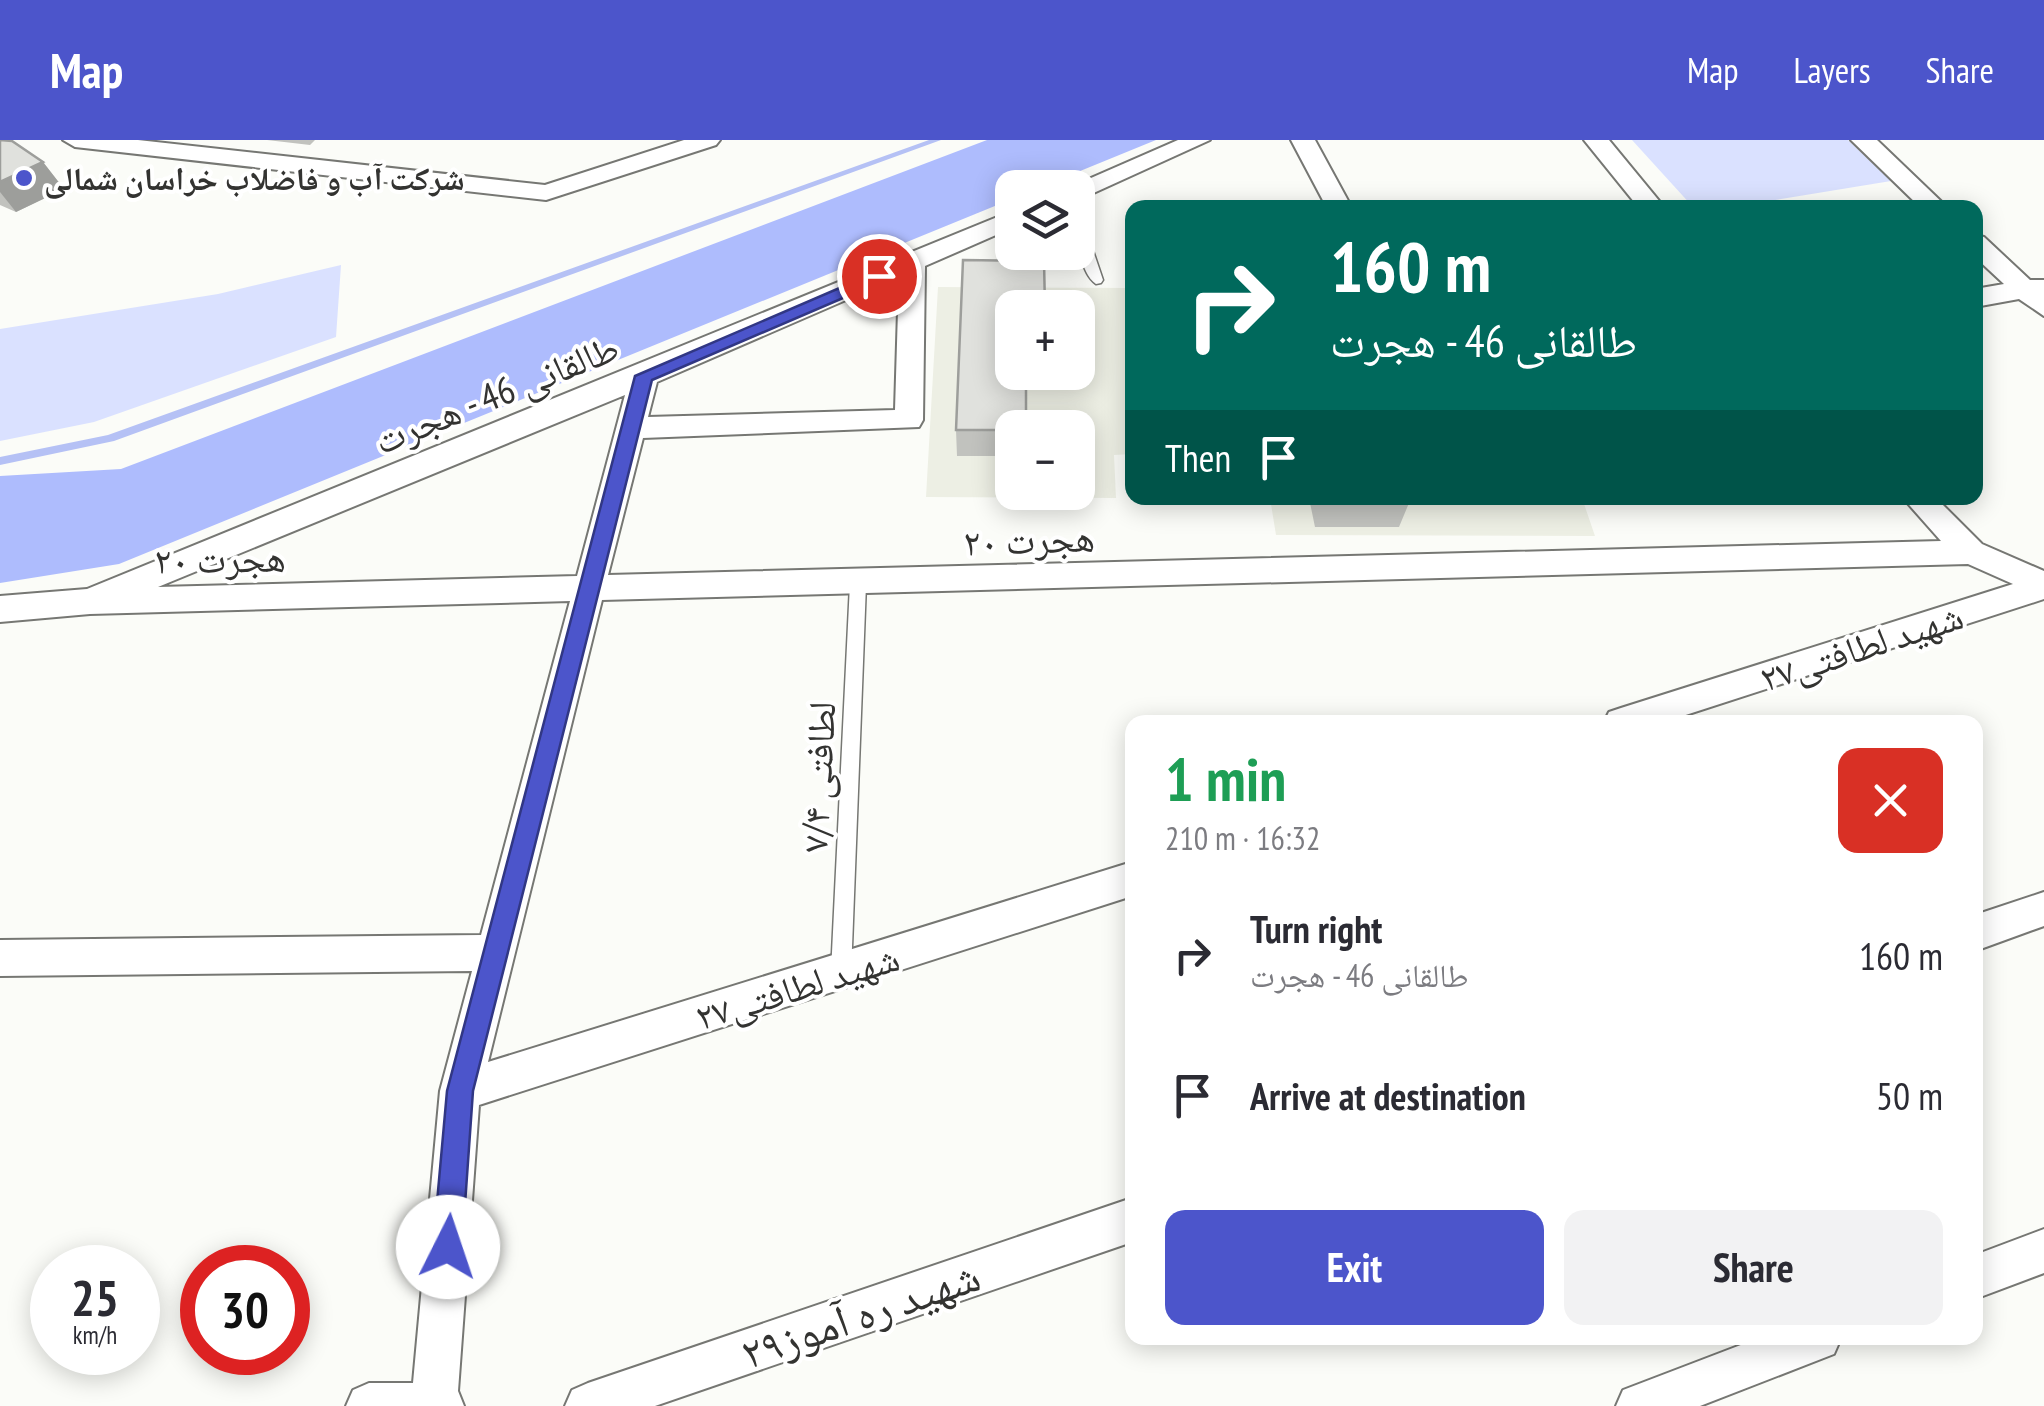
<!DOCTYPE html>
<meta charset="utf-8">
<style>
:root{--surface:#fff;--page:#f2f2f3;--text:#2b2b33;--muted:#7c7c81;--accent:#4c55cb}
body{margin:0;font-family:"PT Sans Narrow","Noto Naskh Arabic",sans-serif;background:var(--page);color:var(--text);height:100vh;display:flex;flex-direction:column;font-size:38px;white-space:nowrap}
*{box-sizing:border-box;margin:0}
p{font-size:32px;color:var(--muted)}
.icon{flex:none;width:55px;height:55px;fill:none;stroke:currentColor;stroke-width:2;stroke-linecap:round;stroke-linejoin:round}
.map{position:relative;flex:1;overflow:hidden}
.panel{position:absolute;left:1125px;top:575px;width:858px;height:630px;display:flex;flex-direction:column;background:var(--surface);border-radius:20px;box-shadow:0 5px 25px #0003}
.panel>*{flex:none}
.top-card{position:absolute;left:1125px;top:60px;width:858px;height:305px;border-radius:20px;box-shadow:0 5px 25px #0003;background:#00695c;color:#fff;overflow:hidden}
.fabs{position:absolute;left:995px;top:30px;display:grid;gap:20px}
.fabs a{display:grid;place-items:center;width:100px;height:100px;border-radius:20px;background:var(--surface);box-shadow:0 5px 25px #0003;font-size:50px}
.speed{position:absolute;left:30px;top:1105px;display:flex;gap:20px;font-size:50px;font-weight:700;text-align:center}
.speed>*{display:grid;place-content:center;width:130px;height:130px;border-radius:50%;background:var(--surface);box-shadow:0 5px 25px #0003;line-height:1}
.speed small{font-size:25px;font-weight:400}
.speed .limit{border:15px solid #d22;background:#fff;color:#111}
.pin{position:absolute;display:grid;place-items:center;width:85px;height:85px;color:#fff;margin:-42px;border:5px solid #fff;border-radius:50%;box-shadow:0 2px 10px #0007}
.me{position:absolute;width:110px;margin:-55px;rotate:4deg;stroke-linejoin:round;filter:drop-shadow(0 0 8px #0008)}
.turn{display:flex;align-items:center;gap:35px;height:210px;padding:0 40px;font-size:45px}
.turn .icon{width:130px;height:130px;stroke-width:2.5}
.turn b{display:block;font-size:70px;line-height:85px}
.then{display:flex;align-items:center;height:95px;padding:0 40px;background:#0003;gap:20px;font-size:38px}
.round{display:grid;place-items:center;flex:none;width:105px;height:105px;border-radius:20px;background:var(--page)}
.summary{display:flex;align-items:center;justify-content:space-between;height:170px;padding:0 40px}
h1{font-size:60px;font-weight:600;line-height:75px;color:#1e9e55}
.cta{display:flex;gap:20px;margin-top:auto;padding:20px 40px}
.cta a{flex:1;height:115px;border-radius:20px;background:var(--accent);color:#fff;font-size:40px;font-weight:600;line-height:115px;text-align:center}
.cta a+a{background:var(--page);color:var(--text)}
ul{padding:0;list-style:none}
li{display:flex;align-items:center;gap:30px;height:140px;padding:0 40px}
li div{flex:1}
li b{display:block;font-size:38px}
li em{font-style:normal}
header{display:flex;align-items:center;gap:60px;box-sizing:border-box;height:140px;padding:0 50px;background:var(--accent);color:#fff}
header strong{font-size:48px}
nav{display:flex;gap:55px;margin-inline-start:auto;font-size:35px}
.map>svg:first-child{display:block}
.built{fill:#edefe4;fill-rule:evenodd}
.green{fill:#dae1ff}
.forest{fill:#aebcfd}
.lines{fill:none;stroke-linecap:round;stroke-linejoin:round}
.stream{fill:#b5c1f5;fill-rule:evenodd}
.service-casing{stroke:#767773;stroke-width:3}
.minor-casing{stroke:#767773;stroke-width:4}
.service{fill:#fff;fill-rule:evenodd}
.minor{fill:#fff;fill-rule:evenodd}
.wall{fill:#c1c2be}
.shaded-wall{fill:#9d9e9b}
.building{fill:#e0e1dd;stroke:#9d9e9b;stroke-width:2.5}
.route{fill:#4c55cb;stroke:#313784;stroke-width:2.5}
.poi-dot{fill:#4c55cb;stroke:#fff;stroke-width:4}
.labels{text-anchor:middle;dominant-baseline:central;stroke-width:8;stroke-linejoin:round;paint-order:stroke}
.far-poi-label{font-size:32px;font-weight:bold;fill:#333331;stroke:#fff;text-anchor:start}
.street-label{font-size:38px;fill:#333331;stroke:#fff}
.near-street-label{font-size:45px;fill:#333331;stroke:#fff}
</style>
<header>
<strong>Map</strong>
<nav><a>Map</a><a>Layers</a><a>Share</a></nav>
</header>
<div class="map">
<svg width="2044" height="1266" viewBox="0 0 2044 1266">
<rect width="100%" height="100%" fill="#fbfcf8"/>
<path class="built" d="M 938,147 L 1132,148 L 1132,314 L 1114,315 L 1116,358 L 926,357 ZM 1012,168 L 1078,168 L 1078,232 L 1012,232 ZM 1012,288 L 1078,288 L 1078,352 L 1012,352 Z
M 1270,358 L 1582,358 L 1595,396 L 1276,395 Z"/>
<path class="green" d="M 1632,0 L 1848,0 L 1891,41 L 1733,67 L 1693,67 Z
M 341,125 L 336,197 L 94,282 L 0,301 L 0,189 L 218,154 Z"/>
<path class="forest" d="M 987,0 L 1156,0 L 1041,47 L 1012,48 L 1012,59 L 119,424 L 0,443 L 0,336 L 121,329 Z"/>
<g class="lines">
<path class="stream" d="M 929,0 L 941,0 L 114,301 L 0,325 L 0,317 L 108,295 Z"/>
<defs>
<path id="service" d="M 1078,80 L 1084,84 L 1103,140 L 1101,143 L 1096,144 C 1080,133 1077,99 1078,80 Z
M 858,438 L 866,444 L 851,833 L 848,840 L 841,842 L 834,840 L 831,833 L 850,444 Z"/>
<path id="minor" d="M 63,0 L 138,0 L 545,45 L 684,0 L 720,0 L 716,5 L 546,60 L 75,7 Z
M 1178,0 L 1210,0 L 1087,56 L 1078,58 L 1078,48 L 1068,48 Z
M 1291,0 L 1315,0 L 1352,68 L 1327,68 Z
M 1584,0 L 1609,0 L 1665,68 L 1639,68 Z
M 1851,0 L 1877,0 L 1948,68 L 1921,68 Z
M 1012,71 L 1012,88 L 925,126 L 923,280 L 919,287 L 643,298 L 608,435 L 1941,401 L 1903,358 L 1936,358 L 1982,404 L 2044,431 L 2044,459 L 1664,582 L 1604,582 L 1609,572 L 1621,568 L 2013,444 L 1968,424 L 602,460 L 488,922 L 1132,722 L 1132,756 L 479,965 L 458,1251 L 464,1266 L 346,1266 L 353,1250 L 369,1243 L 413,1243 L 440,951 L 472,831 L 0,836 L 0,800 L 481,795 L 570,461 L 90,474 L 0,482 L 0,456 L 87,449 ZM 899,137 L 895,270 L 648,277 L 657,242 ZM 625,255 L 577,436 L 158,447 Z
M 1975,95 L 1984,97 L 2030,140 L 2044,140 L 2044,176 L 2019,159 L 1975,167 L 1975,149 L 2004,144 L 1975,117 Z
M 2044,752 L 2044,786 L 1975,811 L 1975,775 Z
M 1132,1058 L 1132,1102 L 655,1266 L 565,1266 L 572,1250 L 588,1243 Z
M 2044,1089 L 2044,1133 L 1975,1159 L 1975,1115 Z
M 1759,1198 L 1841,1198 L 1834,1214 L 1700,1266 L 1616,1266 L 1623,1250 Z"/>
</defs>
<use href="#service" class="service-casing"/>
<use href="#minor" class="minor-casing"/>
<use href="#service" class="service"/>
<use href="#minor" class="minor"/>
</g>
<path class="wall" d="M 0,0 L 43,22 L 64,49 L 16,72 L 0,65 Z
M 267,0 L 315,0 L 310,5 Z
M 1012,232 L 1045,232 L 1045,240 L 1026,240 L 1012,288 L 1012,316 L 957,316 L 956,290 Z
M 1309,358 L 1408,358 L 1409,363 L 1399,387 L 1315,387 Z"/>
<path class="shaded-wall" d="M 43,22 L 64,49 L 16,72 L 0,52 L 0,42 Z"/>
<path class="building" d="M 0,0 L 12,1 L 43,22 L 0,42 Z
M 963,120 L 1044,121 L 1045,168 L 1012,168 L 1012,232 L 1026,232 L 1026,288 L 1012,288 L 1012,290 L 956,290 Z
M 1322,358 L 1408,358 L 1409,363 L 1323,363 Z"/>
<path class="route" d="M 879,131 L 887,136 L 885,140 L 652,240 L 473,951 L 462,1107 L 458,1117 L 448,1121 L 437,1117 L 433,1107 L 447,951 L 635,236 Z"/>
<circle class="poi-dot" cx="24" cy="38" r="10"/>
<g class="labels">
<g class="far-poi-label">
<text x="44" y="38">شرکت آب و فاضلاب خراسان شمالی</text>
</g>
<g class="street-label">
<text transform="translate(496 253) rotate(-22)">طالقانی 46 - هجرت</text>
<text transform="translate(1029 399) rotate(-2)">هجرت ۲۰</text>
<text transform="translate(220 418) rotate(-1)">هجرت ۲۰</text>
<text transform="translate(1861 506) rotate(-18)">شهید لطافتی۲۷</text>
<text transform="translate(817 637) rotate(-87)">لطافتی ۷/۴</text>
<text transform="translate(797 846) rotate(-17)">شهید لطافتی۲۷</text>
</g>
<g class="near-street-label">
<text transform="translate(860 1173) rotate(-19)">شهید ره آموز۲۹</text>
</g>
</g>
</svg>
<div class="fabs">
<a><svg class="icon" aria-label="layers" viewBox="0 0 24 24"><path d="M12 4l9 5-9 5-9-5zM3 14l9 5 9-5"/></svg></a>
<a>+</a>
<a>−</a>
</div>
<div class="speed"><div>25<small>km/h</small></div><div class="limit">30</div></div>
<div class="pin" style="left:879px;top:136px;background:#d93025"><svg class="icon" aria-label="arrive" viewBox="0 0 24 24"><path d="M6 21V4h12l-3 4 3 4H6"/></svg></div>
<svg class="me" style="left:448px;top:1107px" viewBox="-20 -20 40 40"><circle r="19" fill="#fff"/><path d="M0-13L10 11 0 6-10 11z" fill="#4c55cb"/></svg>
<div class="top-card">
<div class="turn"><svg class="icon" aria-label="right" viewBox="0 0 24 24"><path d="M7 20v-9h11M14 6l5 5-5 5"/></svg><div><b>160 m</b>طالقانی 46 - هجرت</div></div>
<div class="then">Then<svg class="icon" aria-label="arrive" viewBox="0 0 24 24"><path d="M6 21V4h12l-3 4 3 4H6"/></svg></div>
</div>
<section class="panel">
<div class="summary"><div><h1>1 min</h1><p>210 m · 16:32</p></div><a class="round" style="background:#d93025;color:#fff"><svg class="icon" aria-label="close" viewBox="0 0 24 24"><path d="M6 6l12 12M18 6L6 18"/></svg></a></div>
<ul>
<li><svg class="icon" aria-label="right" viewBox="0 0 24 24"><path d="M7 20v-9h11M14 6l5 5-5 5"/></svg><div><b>Turn right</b><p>طالقانی 46 - هجرت</p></div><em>160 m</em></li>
<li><svg class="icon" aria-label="arrive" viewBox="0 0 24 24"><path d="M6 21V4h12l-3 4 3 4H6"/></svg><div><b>Arrive at destination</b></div><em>50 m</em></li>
</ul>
<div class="cta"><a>Exit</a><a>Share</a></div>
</section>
</div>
